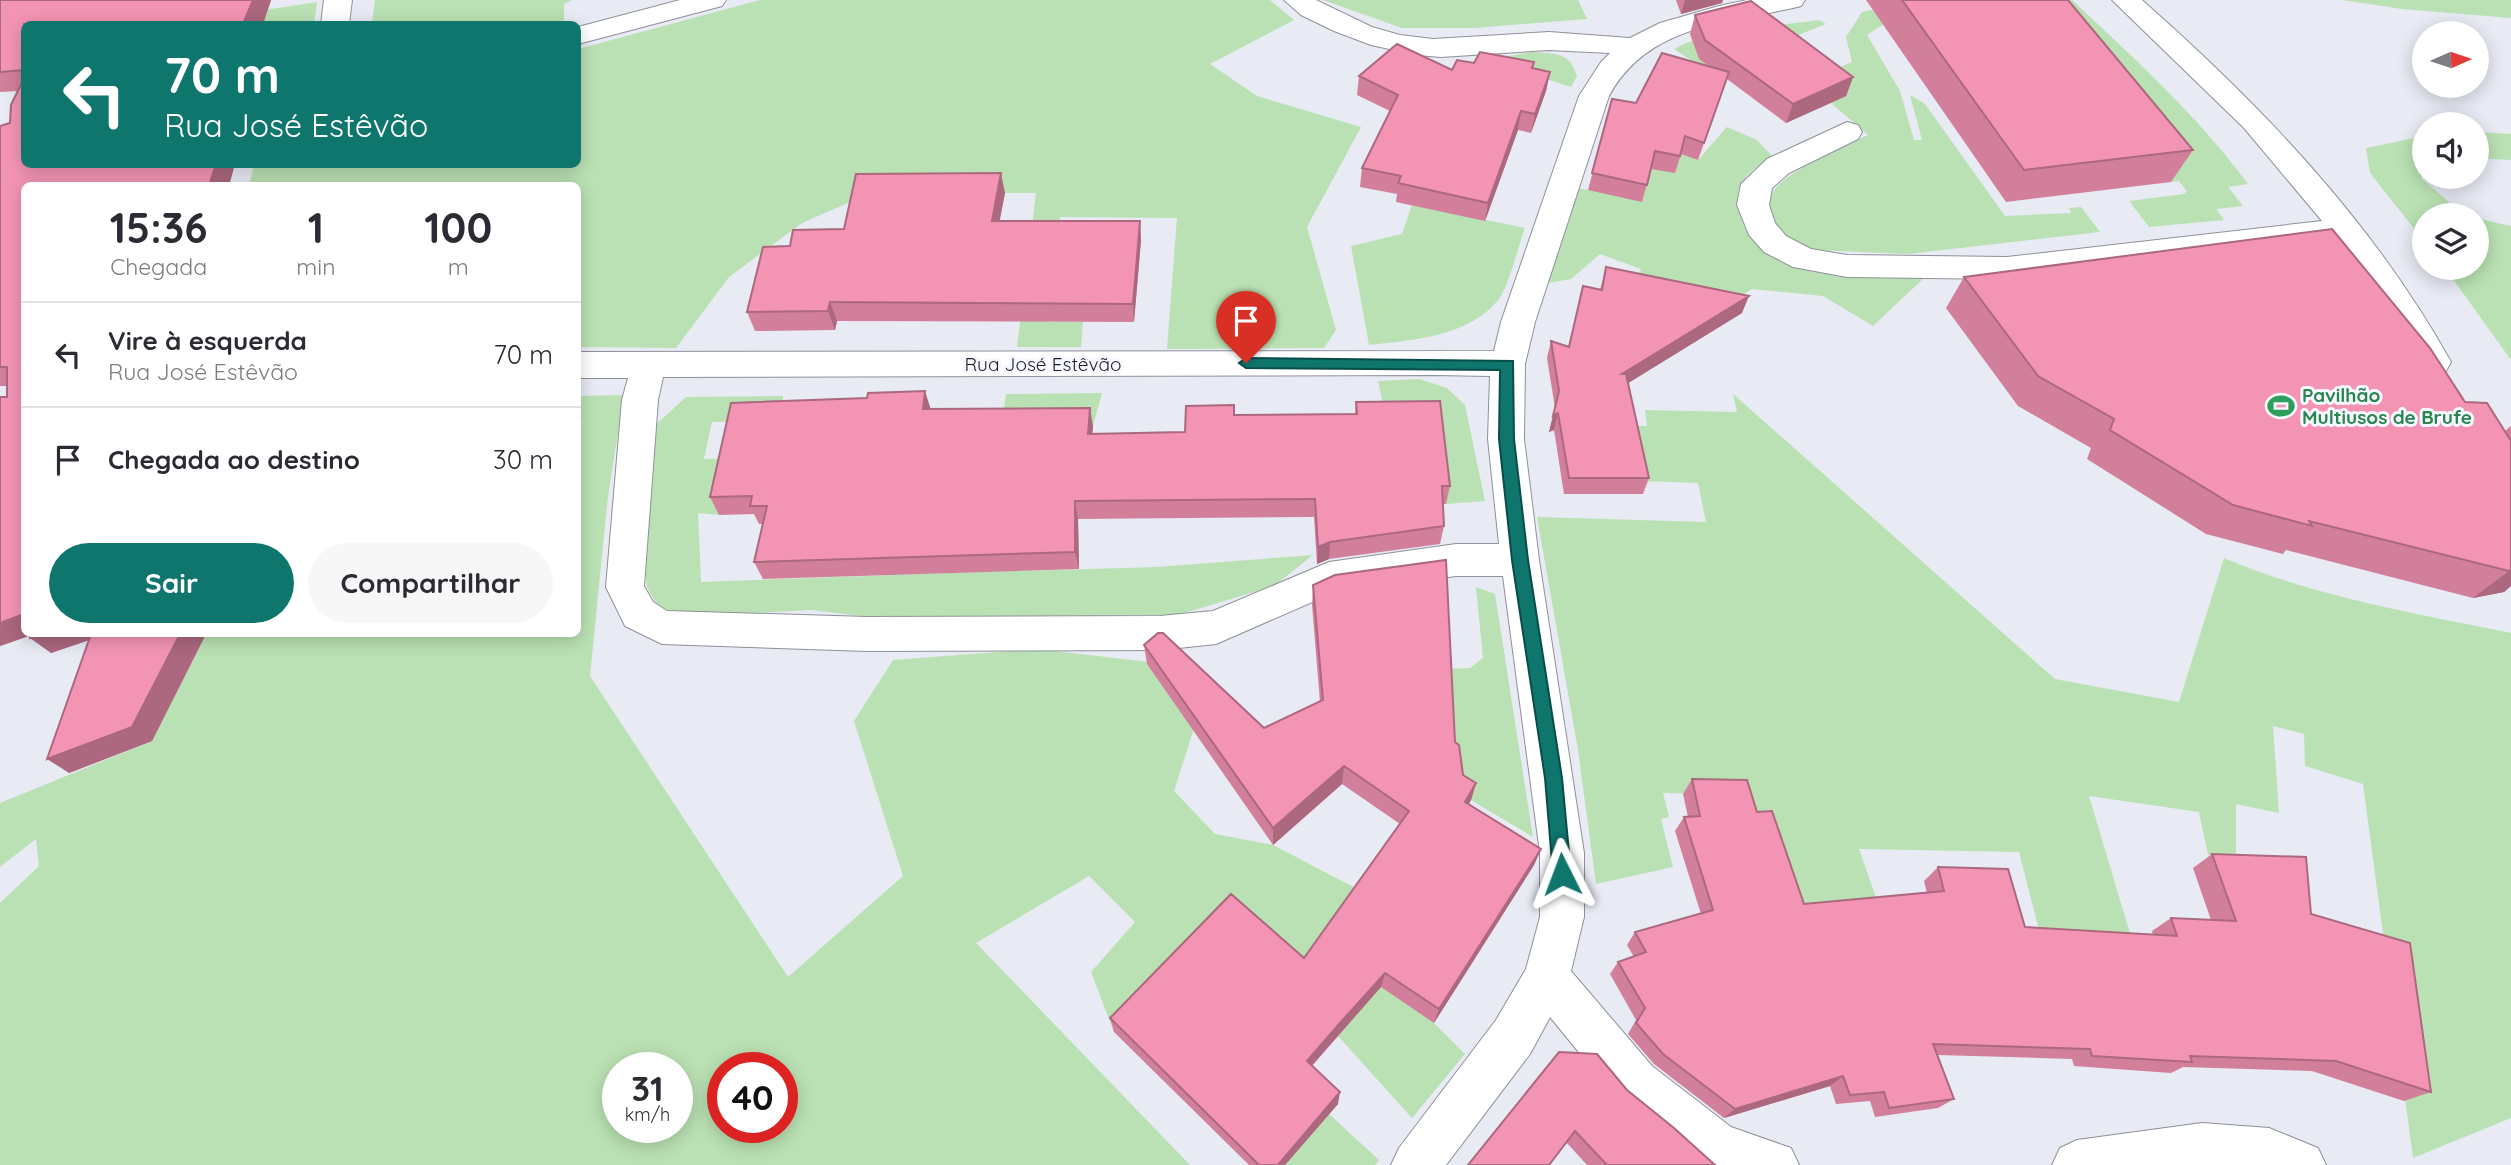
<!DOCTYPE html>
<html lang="pt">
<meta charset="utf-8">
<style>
:root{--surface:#fff;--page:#f7f7f7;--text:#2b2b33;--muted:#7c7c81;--line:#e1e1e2;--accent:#0f766e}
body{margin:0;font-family:Quicksand,sans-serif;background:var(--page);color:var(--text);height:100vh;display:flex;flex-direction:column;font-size:26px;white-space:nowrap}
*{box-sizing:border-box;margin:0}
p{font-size:23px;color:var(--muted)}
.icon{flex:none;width:38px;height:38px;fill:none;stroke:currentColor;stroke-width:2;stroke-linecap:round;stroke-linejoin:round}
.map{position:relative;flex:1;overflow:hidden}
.details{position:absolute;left:21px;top:182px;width:560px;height:455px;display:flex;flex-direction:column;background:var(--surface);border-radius:10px;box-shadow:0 4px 18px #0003}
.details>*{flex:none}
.hud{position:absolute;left:21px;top:21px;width:560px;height:147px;border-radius:10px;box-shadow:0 4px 18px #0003;background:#0f766e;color:#fff;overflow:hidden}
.needle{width:46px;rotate:87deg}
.fabs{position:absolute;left:2412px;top:21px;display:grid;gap:14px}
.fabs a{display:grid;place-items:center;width:77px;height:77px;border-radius:50%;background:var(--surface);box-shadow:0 4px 18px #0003;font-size:35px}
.speed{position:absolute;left:602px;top:1052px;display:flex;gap:14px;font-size:35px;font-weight:700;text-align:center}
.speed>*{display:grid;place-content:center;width:91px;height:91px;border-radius:50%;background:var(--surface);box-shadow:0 4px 18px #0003;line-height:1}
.speed small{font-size:18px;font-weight:400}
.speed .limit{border:10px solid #d22;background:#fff;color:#111}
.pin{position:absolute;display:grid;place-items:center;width:60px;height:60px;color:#fff;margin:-72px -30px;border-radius:50% 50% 50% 0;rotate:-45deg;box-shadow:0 0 7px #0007}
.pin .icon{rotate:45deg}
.me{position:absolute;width:77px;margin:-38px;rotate:357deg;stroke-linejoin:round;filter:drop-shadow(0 0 5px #0008)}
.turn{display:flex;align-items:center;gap:24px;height:147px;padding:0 28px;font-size:32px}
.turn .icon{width:91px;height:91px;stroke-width:2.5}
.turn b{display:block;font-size:49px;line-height:60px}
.eta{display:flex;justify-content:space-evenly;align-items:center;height:119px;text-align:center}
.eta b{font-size:42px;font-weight:700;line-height:49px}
.button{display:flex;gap:14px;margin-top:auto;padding:14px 28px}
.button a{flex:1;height:80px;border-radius:42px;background:var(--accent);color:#fff;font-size:28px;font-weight:700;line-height:80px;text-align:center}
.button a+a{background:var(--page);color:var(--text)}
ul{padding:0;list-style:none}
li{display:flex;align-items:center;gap:21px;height:105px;padding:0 28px;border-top:2px solid var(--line)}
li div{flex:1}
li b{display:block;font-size:26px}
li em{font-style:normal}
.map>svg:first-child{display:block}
.green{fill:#bae1b3;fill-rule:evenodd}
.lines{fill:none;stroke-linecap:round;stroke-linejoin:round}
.minor-casing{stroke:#8f9099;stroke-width:2}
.minor{fill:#fff;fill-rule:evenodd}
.wall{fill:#d27f9c}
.shaded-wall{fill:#ab687f}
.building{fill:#f494b5;stroke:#ab687f;stroke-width:2}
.route{fill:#0f766e;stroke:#0a4d48;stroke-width:2}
.labels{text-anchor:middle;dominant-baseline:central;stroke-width:6;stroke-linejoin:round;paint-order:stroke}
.street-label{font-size:19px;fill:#1d1e21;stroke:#f6f7ff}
.leisure-label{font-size:19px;font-weight:bold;fill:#27864d;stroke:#f6f7ff;text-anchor:start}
</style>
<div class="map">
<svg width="2511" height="1165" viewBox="0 0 2511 1165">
<rect width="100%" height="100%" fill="#e8eaf4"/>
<path class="green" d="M 375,0 L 572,0 L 564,4 L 564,20 L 549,24 L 369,24 L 372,23 Z
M 760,0 L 1270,0 L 1294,20 L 1210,64 L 1257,96 L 1361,127 L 1307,227 L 1336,330 L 1324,348 L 1167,349 L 1177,218 L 1060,217 L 1048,322 L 1083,322 L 1081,347 L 1017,347 L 1036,193 L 897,193 L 898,181 L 802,223 L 729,277 L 676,348 L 578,347 L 578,186 L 249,186 L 254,165 L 578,164 L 578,49 Z
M 1323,0 L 1578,0 L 1587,19 L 1474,28 L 1402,28 Z
M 1921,0 L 1867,35 L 1900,91 L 1914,140 L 1922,140 L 1910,95 L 1925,104 L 2005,216 L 2071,213 L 2069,208 L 2081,207 L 2100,232 L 1908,254 L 1815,250 L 1787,239 L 1773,227 C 1771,216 1768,204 1772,194 C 1779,174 1848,145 1868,135 L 1831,103 L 1845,96 L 1819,76 L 1852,62 L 1846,37 L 1862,12 Z
M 2016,0 L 2072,0 C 2134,58 2198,116 2248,184 L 2228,187 L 2243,206 L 2216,209 L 2224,220 L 2149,227 L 2129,201 L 2184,194 L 2187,191 L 2179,181 L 2171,182 Z
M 2342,0 L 2511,0 L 2511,18 L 2402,9 Z
M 317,2 L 314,24 L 261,24 L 265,10 Z
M 1819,20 L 1826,24 L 1722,65 L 1698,65 L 1674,49 C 1708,29 1779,26 1819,20 Z
M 1532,52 C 1554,54 1570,51 1577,76 L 1571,87 L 1487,60 Z
M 1727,127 L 1757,140 L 1772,156 C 1749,173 1731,182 1740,214 C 1762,285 1866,276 1924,278 L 1873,326 L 1823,296 L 1752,289 L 1720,309 L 1634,291 L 1641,269 L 1600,254 L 1571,279 L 1548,283 L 1578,188 L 1588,190 L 1650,168 L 1680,153 L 1698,160 Z
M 2476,132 L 2511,134 L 2511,160 L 2476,158 Z
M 2424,136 L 2424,176 L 2421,178 L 2464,215 L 2424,215 L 2424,241 L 2370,173 L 2366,148 Z
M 1412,205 L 1525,228 C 1519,244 1508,288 1499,299 C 1469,337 1412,340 1369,345 L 1351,246 L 1402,234 Z
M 2476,218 L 2511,226 L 2511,360 L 2445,268 L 2476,268 Z
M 1419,379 L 1447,388 L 1465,405 L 1485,501 L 1446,504 L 1387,420 L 1378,381 Z
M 1102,393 L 1093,426 L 1021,571 L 1156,567 L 1313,555 L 1274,586 L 1178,615 L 869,617 L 812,610 L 712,615 L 661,612 L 647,587 L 642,541 L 649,431 L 686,397 L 783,396 L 782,420 L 712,422 L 704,459 L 731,458 L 719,515 L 698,513 L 701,582 L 979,572 L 1006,394 Z
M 1733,394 L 2055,679 L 2179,702 L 2224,558 C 2315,597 2415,613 2511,633 L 2511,1118 L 2413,1158 L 2363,784 L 2305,766 L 2304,734 L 2273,726 L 2279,813 L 2236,804 L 2236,856 L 2208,855 L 2199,812 L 2089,796 L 2134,947 L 2042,942 L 2019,852 L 1859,849 L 1880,909 L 1792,917 L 1752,795 L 1663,793 L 1669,817 L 1661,819 L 1673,867 L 1596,884 L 1578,750 L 1537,517 L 1706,522 L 1698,483 L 1640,481 L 1628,426 L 1647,426 L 1645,410 L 1737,412 Z
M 624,395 L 608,496 L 590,676 L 788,977 L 903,876 L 854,721 L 893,660 L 1037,649 L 1175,665 L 1206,691 L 1174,791 L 1215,834 L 1273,845 L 1361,891 L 1434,1023 L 1465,1054 L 1412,1118 L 1338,1036 L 1232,910 L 1114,1032 L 1091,972 L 1135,922 L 1089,876 L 976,943 L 1190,1165 L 0,1165 L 0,903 L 39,866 L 36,839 L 0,867 L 0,803 L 152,741 L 206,634 L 578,634 L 578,435 L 582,422 L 578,421 L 578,396 ZM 618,1068 L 677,1068 L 677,1127 L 618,1127 ZM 723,1068 L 782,1068 L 782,1127 L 723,1127 Z
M 1476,587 L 1495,594 L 1533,837 L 1471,800 L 1376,710 L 1446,669 L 1470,668 L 1483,658 Z
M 1329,1114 L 1379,1160 L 1375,1165 L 1285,1165 Z"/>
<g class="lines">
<defs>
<path id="minor" d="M 324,0 L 352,0 L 349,24 L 321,24 Z
M 680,0 L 726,0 L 722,6 L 578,44 L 578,27 Z
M 1284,0 L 1316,0 L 1372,27 L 1400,35 L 1433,39 L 1549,32 L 1630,38 L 1660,23 L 1719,6 L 1747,0 L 1805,0 L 1801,6 C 1728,24 1649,23 1609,96 L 1535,322 L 1525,364 L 1524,439 L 1539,560 L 1584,853 L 1584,917 L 1571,971 L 1652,1066 L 1731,1127 L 1791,1148 L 1799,1165 L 1700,1165 L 1618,1100 L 1550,1017 L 1530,1054 L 1446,1165 L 1391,1165 L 1399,1148 L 1496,1020 L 1526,969 L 1540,917 L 1540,853 L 1503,576 L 1456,576 L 1333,593 L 1216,644 L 1160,650 L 867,651 L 662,644 L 625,626 L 606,587 L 622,400 L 628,378 L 578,378 L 578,352 L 1494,351 L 1501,322 L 1579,96 L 1601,62 L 1610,53 L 1549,50 L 1441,57 L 1417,55 L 1371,45 L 1334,31 L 1301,15 ZM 1436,375 L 1490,376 L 1488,439 L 1499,544 L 1456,544 L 1329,562 L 1213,611 L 1160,616 L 867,617 L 667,611 L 653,602 L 644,586 L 658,400 L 663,377 Z
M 2112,0 L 2142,0 C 2262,106 2373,222 2451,362 L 2446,371 L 2434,375 L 2422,371 L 2337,241 L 2007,279 L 1847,277 L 1793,267 L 1764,252 L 1749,235 L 1737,205 L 1741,184 L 1767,159 L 1847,122 L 1858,125 L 1862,132 L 1858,139 L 1789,173 L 1772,188 L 1769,205 L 1775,223 L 1786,236 L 1811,249 L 1847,255 L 2007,257 L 2322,221 L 2244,128 Z
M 2202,1123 L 2269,1128 L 2318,1148 L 2326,1165 L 2052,1165 L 2060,1148 L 2077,1140 Z"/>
</defs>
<use href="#minor" class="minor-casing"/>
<use href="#minor" class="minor"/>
</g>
<path class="wall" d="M 0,0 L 271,0 L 263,24 L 24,24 L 24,634 L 206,634 L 152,741 L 69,773 L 89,640 L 51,653 L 30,635 L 0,646 L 0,397 L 7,397 L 7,386 L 0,386 L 0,126 L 10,123 L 18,91 L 0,92 Z
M 1676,0 L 1723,0 L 1722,3 L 1681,14 Z
M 1866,0 L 2068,0 L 2193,150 L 2171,182 L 2006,202 Z
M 1695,15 L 1853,77 L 1846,96 L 1786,123 L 1727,79 L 1698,160 L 1681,154 L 1675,173 L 1651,169 L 1642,202 L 1588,190 L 1612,99 L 1636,103 L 1710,67 L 1699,59 L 1690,34 Z
M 1474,63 L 1533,69 L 1550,72 L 1546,91 L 1531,133 L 1518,130 L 1485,221 L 1396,202 L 1397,194 L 1360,187 L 1362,168 L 1390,111 L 1357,95 L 1359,76 L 1452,70 Z
M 1005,193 L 999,221 L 1140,221 L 1141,240 L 1134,322 L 837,321 L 835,330 L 755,331 L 747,312 L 844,229 Z
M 1606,267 L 1742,313 L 1628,383 L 1649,478 L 1643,494 L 1564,494 L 1554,430 L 1549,432 L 1555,408 L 1547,358 L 1551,341 L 1569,346 L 1583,286 L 1600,290 Z
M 1964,277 L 2465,402 L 2505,431 L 2511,426 L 2511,586 L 2504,592 L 2473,598 L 2286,550 L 2283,554 L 2206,534 L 2087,459 L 2091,448 L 2018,406 L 1946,308 Z
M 867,398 L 930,409 L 1093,426 L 1092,434 L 1185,432 L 1235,415 L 1355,414 L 1356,402 L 1450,486 L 1446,504 L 1442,504 L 1444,526 L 1440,544 L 1329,559 L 1317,564 L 1314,517 L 1078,519 L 1079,569 L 763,579 L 754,562 L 763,524 L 759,524 L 754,514 L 719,515 L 710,497 Z
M 1313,585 L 1455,742 L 1463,775 L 1476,783 L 1471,800 L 1469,804 L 1541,849 L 1534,865 L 1434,1023 L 1381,987 L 1312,1066 L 1338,1104 L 1285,1165 L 1249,1165 L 1114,1032 L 1110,1018 L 1304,958 L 1400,824 L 1342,784 L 1273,845 L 1147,664 L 1144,645 L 1264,728 L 1320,702 L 1312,605 Z
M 1692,779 L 1757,812 L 1804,904 L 1927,893 L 1924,881 L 1938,867 L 2025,927 L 2153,935 L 2152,931 L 2171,918 L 2211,920 L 2193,868 L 2212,854 L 2311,914 L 2431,1092 L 2404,1101 L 2312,1071 L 2183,1067 L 2171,1073 L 2074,1066 L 2072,1059 L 1938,1055 L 1954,1099 L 1938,1108 L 1875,1117 L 1870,1101 L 1836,1104 L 1830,1086 L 1724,1118 L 1654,1064 L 1628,1034 L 1636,1020 L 1610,974 L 1618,962 L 1634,957 L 1627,945 L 1635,932 L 1701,914 L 1675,831 L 1684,817 L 1688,817 L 1683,794 Z
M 1627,1090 L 1715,1165 L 1587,1165 L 1566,1142 L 1468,1165 Z"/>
<path class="shaded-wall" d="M 253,0 L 271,0 L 263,24 L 243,24 Z
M 1685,0 L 1723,0 L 1722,3 L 1681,14 Z
M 1550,72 L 1546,91 L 1531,133 L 1535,114 Z
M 1853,77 L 1846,96 L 1786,123 L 1793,104 Z
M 1521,111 L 1518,130 L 1485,221 L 1488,203 Z
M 216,164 L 235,164 L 229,186 L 209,186 Z
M 1001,173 L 1005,193 L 996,240 L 992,221 Z
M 1140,221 L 1141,240 L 1134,322 L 1133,304 Z
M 1749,296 L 1742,313 L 1617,390 L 1622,374 Z
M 830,302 L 837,321 L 835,330 L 828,311 Z
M 925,391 L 931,410 L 923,409 Z
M 1090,408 L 1093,426 L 1091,452 L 1088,434 Z
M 1558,413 L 1554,430 L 1549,432 L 1553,416 Z
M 1075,501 L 1078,519 L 1079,569 L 1075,552 Z
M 1330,542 L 1329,559 L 1317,564 L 1318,547 Z
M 2511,570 L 2511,586 L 2504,592 L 2473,598 L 2509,571 Z
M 24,614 L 24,634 L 35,634 L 0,646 L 0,623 Z
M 42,634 L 107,634 L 51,653 L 30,638 Z
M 180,634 L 206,634 L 152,741 L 69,773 L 47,759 Z
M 1344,766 L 1342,784 L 1273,845 L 1273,828 Z
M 1476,783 L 1471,800 L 1460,819 L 1465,802 Z
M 1541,849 L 1534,865 L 1434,1023 L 1439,1009 Z
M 1385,973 L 1381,987 L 1305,1073 L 1307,1061 Z
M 1843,1076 L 1830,1086 L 1724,1118 L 1735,1109 Z
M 1340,1092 L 1338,1104 L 1285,1165 L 1278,1165 Z"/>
<path class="building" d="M 0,0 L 253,0 L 243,24 L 24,24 L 24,70 L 0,72 Z
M 1902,0 L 2068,0 L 2193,150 L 2024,170 Z
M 1751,1 L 1853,77 L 1793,104 L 1705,40 L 1695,15 Z
M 1397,44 L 1452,70 L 1457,60 L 1474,63 L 1480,52 L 1534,62 L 1532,68 L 1550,72 L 1535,114 L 1521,111 L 1488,203 L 1398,183 L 1401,176 L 1362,168 L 1398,95 L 1359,76 Z
M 1662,53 L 1729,72 L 1704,143 L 1685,136 L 1680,156 L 1655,151 L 1647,185 L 1592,173 L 1612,99 L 1636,103 Z
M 24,78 L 24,164 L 216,164 L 209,186 L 24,186 L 24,614 L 0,623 L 0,397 L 7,397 L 7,367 L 0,367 L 0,126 L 10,123 L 11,105 Z
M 1001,173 L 992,221 L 1140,221 L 1133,304 L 830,302 L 828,311 L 747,312 L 763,247 L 790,246 L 793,230 L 844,229 L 856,174 Z
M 2332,229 L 2430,348 L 2465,402 L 2487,403 L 2511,441 L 2511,570 L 2509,571 L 2309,521 L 2312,526 L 2233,505 L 2110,430 L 2114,419 L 2038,376 L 1964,277 Z
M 1606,267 L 1749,296 L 1622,374 L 1626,374 L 1649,478 L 1569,478 L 1558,413 L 1553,416 L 1559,391 L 1551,341 L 1569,347 L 1583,286 L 1602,290 Z
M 925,391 L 923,409 L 1090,408 L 1088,434 L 1185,432 L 1186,406 L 1234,405 L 1234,415 L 1357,414 L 1356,402 L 1440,401 L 1450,486 L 1442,486 L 1444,526 L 1330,542 L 1318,547 L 1315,499 L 1075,501 L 1075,552 L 754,562 L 767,506 L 750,506 L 752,496 L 710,497 L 731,403 L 867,398 L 868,393 Z
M 1446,560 L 1455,742 L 1459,745 L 1463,775 L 1476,783 L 1465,802 L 1541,849 L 1439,1009 L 1385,973 L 1340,1023 L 1307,1061 L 1340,1092 L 1278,1165 L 1259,1165 L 1110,1018 L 1231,894 L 1304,958 L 1409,811 L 1344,766 L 1273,828 L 1144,645 L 1158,633 L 1163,633 L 1264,728 L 1323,700 L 1313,585 L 1335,575 Z
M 30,634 L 42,634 L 30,638 Z
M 91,634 L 180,634 L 132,727 L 47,759 Z
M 1692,779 L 1747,780 L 1757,812 L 1772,811 L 1804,904 L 1944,891 L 1938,867 L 2008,869 L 2025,927 L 2177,936 L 2171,918 L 2236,921 L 2212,854 L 2306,857 L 2311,914 L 2410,943 L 2431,1092 L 2336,1061 L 2190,1056 L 2192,1062 L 2092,1056 L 2090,1049 L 1933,1044 L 1954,1099 L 1889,1108 L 1884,1092 L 1850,1095 L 1843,1076 L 1735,1109 L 1663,1054 L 1636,1023 L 1645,1008 L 1618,962 L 1646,952 L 1635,932 L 1713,910 L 1684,817 L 1700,816 Z
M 1559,1052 L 1597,1054 L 1627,1090 L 1674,1128 L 1715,1165 L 1607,1165 L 1575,1131 L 1549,1165 L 1468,1165 Z"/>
<path class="route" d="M 1246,358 L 1513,361 L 1514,439 L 1528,560 L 1562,778 L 1571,874 L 1569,880 L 1562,883 L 1556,880 L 1553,874 L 1545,778 L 1512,560 L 1499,439 L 1500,370 L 1246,368 L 1239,363 Z"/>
<defs>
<symbol id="stadium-bare" viewBox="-9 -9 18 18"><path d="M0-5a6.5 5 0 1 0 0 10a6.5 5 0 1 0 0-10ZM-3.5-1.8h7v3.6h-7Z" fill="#2e9e5b" stroke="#f6f7ff" stroke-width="2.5" paint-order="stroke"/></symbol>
</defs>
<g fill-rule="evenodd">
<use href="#stadium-bare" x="2262" y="387" width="38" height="38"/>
</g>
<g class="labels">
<g class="street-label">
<text x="1043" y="364">Rua José Estêvão</text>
</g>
<g class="leisure-label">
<text x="2302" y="395">Pavilhão<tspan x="2302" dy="22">Multiusos de Brufe</tspan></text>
</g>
</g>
</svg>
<div class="fabs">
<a><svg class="needle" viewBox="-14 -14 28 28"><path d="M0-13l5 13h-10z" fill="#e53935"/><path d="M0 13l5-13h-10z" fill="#7c7c81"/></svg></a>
<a><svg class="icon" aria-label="sound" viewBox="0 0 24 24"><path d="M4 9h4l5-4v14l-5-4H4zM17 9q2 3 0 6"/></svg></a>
<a><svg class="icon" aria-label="layers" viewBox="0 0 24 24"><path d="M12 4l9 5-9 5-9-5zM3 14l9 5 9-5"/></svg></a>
</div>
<div class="speed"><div>31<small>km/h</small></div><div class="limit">40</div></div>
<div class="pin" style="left:1246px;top:363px;background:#d93025"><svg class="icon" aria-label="arrive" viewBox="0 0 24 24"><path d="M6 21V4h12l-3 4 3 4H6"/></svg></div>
<svg class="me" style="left:1562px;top:874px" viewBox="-20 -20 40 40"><path d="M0-17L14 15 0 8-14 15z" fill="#0f766e" stroke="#fff" stroke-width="4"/></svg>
<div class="hud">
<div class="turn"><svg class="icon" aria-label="left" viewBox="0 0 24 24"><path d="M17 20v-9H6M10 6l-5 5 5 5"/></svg><div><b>70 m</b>Rua José Estêvão</div></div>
</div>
<section class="details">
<div class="eta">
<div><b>15:36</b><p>Chegada</p></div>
<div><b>1</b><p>min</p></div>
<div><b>100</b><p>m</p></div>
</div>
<ul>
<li><svg class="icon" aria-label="left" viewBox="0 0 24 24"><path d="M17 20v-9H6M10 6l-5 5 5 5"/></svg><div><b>Vire à esquerda</b><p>Rua José Estêvão</p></div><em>70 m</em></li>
<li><svg class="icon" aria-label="arrive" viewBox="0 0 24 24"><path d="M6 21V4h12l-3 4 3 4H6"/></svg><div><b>Chegada ao destino</b></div><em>30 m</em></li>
</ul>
<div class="button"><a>Sair</a><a>Compartilhar</a></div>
</section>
</div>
